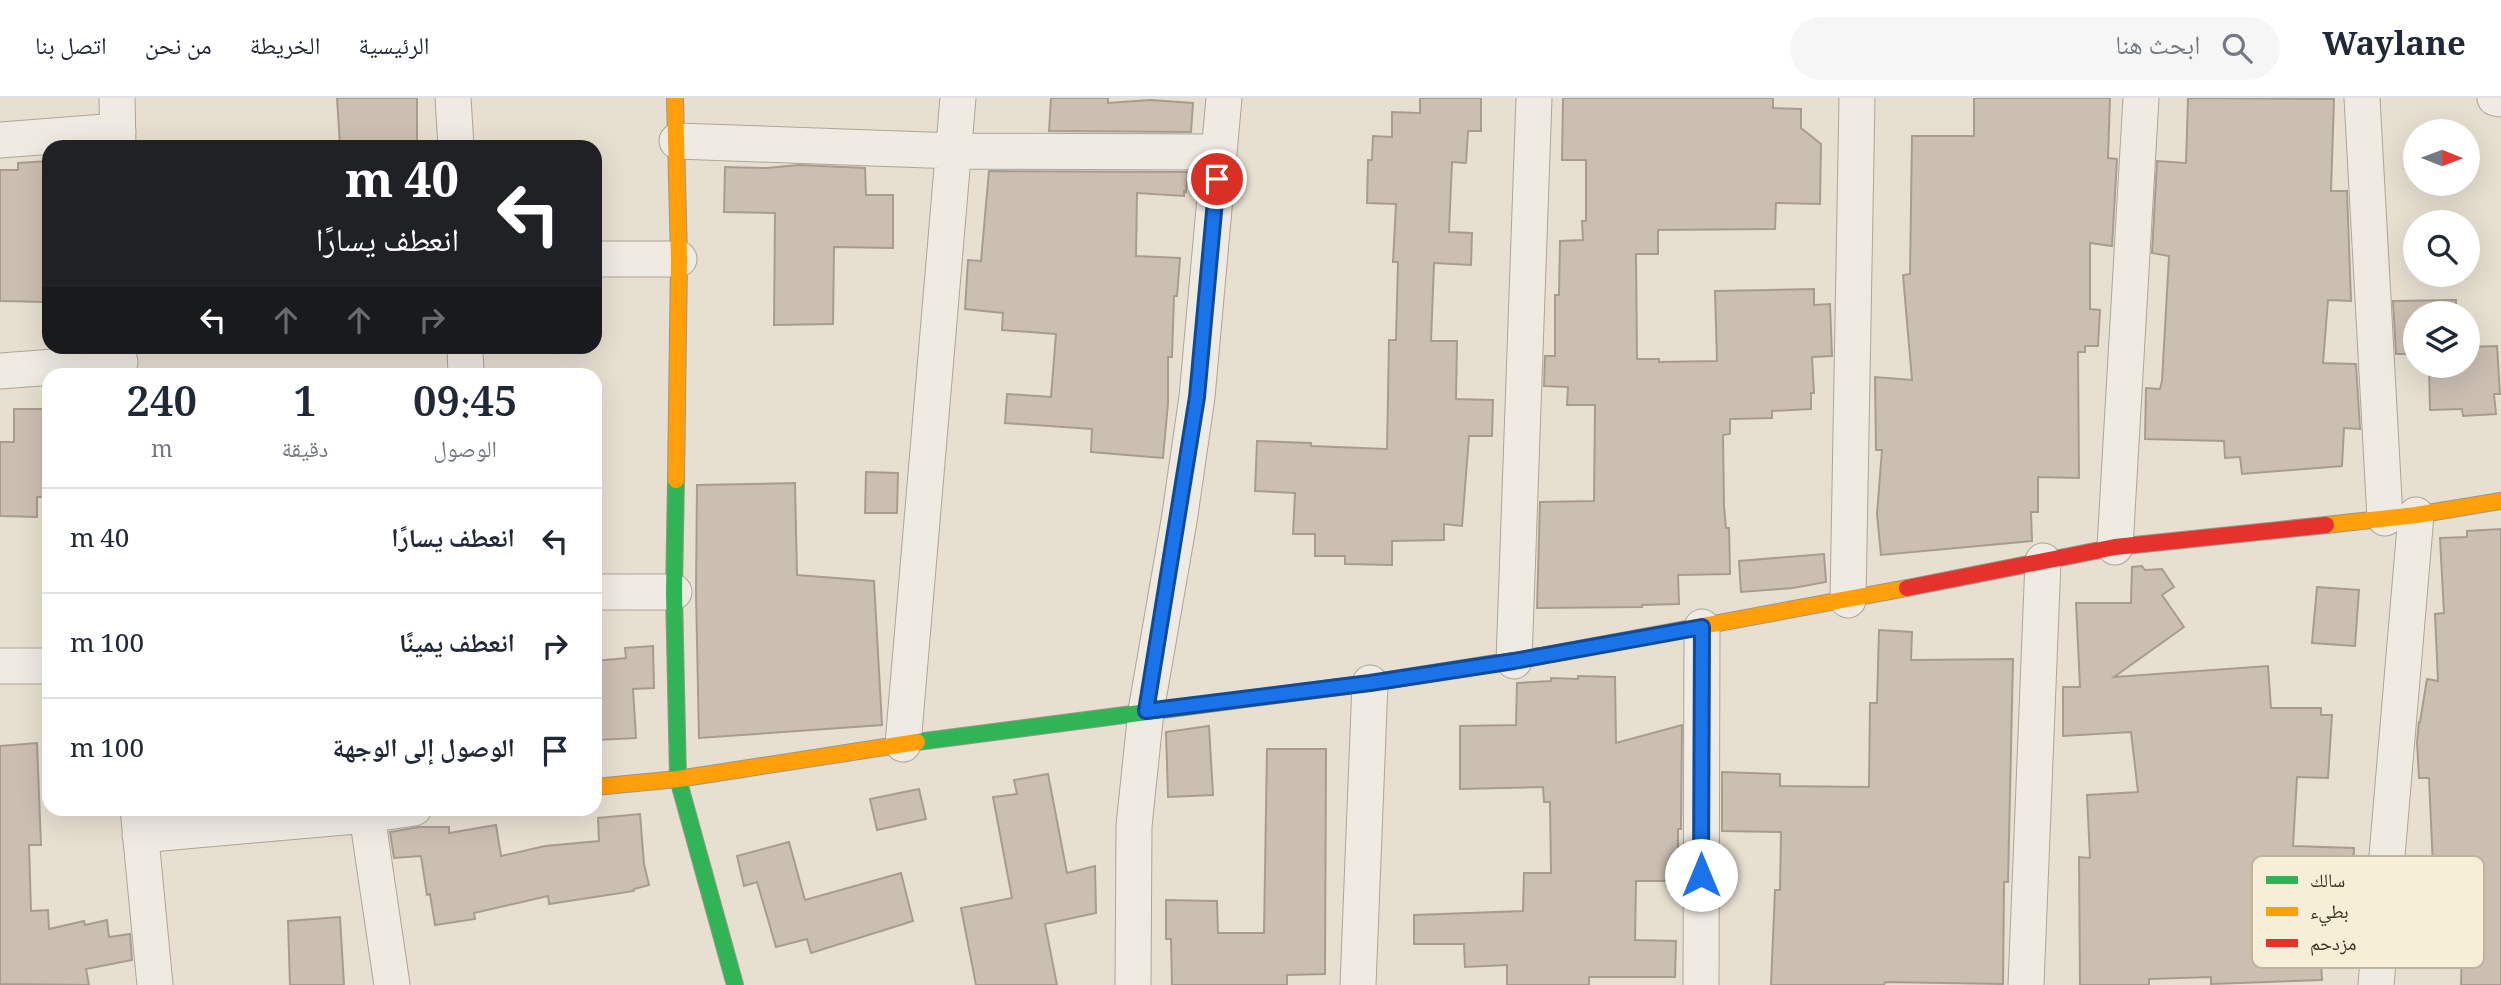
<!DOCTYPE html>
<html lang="ar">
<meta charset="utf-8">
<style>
:root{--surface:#fff;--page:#f6f6f7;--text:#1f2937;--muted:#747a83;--line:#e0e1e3}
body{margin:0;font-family:Georgia,"Noto Naskh Arabic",serif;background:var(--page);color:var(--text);direction:rtl;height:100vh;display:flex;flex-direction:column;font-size:26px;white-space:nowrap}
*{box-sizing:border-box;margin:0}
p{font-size:23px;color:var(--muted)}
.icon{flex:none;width:38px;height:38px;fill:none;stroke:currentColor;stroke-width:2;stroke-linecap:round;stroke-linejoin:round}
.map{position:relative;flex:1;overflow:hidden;direction:ltr}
.sheet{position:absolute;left:42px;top:270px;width:560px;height:448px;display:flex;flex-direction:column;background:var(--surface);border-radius:21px;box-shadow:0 7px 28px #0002;direction:rtl}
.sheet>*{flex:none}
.top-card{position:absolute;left:42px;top:42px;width:560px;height:214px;border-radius:21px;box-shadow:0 7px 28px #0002;direction:rtl;background:#202124;color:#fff;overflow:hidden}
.needle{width:46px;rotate:91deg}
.buttons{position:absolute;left:2403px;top:21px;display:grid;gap:14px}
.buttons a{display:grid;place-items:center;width:77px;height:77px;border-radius:50%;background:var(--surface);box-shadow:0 7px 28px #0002;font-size:35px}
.pin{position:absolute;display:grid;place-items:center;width:60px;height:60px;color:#fff;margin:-30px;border:4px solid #fff;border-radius:50%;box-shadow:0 2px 7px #0007}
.me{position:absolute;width:77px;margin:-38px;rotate:0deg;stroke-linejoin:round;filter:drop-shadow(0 0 5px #0008)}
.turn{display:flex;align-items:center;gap:24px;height:147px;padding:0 28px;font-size:32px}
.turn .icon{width:91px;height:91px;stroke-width:2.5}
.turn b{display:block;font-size:49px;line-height:60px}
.lanes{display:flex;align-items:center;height:66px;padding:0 28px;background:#0003;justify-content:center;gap:35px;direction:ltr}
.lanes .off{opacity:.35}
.eta{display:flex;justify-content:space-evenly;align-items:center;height:119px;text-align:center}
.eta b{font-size:42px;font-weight:600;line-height:49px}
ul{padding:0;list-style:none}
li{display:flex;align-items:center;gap:21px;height:105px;padding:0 28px;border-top:2px solid var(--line)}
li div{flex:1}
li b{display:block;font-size:26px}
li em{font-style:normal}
header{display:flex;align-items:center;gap:42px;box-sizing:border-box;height:98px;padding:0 35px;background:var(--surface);border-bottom:2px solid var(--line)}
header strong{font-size:33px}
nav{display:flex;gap:38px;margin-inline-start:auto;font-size:24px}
.search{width:490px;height:63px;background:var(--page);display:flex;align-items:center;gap:18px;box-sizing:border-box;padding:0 24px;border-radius:38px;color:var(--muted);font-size:26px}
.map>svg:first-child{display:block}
.building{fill:#cbbfb2;stroke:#a89c90;stroke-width:2}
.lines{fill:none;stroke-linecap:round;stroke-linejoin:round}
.street-casing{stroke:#ada599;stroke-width:37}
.fast-casing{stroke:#9c958a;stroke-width:18}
.slow-casing{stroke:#9c958a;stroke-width:18}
.jam-casing{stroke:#9c958a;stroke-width:18}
.street{stroke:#efebe3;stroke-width:35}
.fast{stroke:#30b455;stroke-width:16}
.slow{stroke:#ff9f0a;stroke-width:16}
.jam{stroke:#e5322d;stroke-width:16}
.route-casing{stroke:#114b97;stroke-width:18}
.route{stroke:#1a73e8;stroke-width:12}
.key{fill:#f7eed8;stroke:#bfb4a1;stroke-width:2}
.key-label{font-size:19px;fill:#3d2e20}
</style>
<header>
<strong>Waylane</strong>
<div class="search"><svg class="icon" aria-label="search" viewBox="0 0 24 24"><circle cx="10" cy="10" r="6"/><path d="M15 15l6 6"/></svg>ابحث هنا</div>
<nav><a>الرئيسية</a><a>الخريطة</a><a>من نحن</a><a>اتصل بنا</a></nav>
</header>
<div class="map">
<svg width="2501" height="887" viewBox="0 0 2501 887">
<rect width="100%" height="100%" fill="#e7e0d1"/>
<path class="building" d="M 337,0 L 417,0 L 417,44 L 340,47 Z
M 1051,0 L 1108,0 L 1108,5 L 1150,2 L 1193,5 L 1191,34 L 1049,33 Z
M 1420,0 L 1481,0 L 1481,33 L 1468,33 L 1466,65 L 1452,64 L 1449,134 L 1472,135 L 1471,167 L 1434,165 L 1431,243 L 1457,243 L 1456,301 L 1493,302 L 1492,338 L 1469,338 L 1462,428 L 1444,426 L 1444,442 L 1392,443 L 1392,467 L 1345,466 L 1345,458 L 1315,458 L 1315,436 L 1293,436 L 1295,395 L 1255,393 L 1257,343 L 1311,345 L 1311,348 L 1387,351 L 1389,242 L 1396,242 L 1398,164 L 1393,164 L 1396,106 L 1367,105 L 1368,62 L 1372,62 L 1373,38 L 1392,39 L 1392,14 L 1420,15 Z
M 1563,0 L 1773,0 L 1773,10 L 1801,11 L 1801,30 L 1821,46 L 1820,106 L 1776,105 L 1775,131 L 1658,132 L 1658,156 L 1636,156 L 1637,261 L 1659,261 L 1659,264 L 1717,263 L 1715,193 L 1814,191 L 1814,207 L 1830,206 L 1832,258 L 1812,259 L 1814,295 L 1811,295 L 1811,311 L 1772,313 L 1772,320 L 1730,321 L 1730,336 L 1723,337 L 1724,408 L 1726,430 L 1729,430 L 1730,476 L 1678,477 L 1679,506 L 1642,507 L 1642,509 L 1537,510 L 1540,404 L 1594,403 L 1595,307 L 1567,307 L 1568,289 L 1544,288 L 1545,258 L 1555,258 L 1555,197 L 1559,197 L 1560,143 L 1583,142 L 1582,123 L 1586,123 L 1586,62 L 1562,62 Z
M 1974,0 L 2110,0 L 2108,60 L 2117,61 L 2112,148 L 2090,145 L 2090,211 L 2100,212 L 2098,248 L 2085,248 L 2085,254 L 2078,254 L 2079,380 L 2038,379 L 2038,414 L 2031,414 L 2032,443 L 1881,457 L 1877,416 L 1882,352 L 1876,352 L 1875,279 L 1912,282 L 1903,177 L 1910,176 L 1912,38 L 1974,38 Z
M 2188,0 L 2334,1 L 2331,93 L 2347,93 L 2351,203 L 2328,202 L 2323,265 L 2356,266 L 2360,331 L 2344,330 L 2342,368 L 2242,376 L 2240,359 L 2225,360 L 2224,343 L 2145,341 L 2146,290 L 2160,291 L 2162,283 L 2169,158 L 2152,155 L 2157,63 L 2186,65 Z
M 49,63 L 48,160 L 44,160 L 44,204 L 0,203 L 0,72 L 18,72 L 18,65 Z
M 798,67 L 865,70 L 866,97 L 893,97 L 893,150 L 834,149 L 833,226 L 774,227 L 775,115 L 724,114 L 725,69 L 767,70 Z
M 989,73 L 1188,74 L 1186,94 L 1184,93 L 1184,98 L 1137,95 L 1136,158 L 1180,160 L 1177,198 L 1174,198 L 1172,259 L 1168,259 L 1168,305 L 1163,360 L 1091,354 L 1092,331 L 1005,325 L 1007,296 L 1051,299 L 1056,236 L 1002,232 L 1003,215 L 965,211 L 968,162 L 981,163 Z
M 2456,202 L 2456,215 L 2415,215 L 2415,256 L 2396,256 L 2393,203 Z
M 2497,248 L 2500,296 L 2494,296 L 2496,316 L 2463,318 L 2462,311 L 2430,312 L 2429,268 L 2468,268 L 2468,249 Z
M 14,311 L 47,311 L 46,366 L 49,366 L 49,399 L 37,399 L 37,419 L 0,418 L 0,344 L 14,344 Z
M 866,374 L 898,375 L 897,415 L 865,415 Z
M 795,385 L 797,477 L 874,483 L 882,627 L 699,640 L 696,494 L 697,387 Z
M 2501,431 L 2501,887 L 2461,887 L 2462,850 L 2469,850 L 2470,790 L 2434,791 L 2429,680 L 2419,680 L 2417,644 L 2419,624 L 2420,624 L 2427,581 L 2438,583 L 2435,516 L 2444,515 L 2440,440 L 2467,439 L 2467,433 Z
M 1824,456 L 1826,484 L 1793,490 L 1741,494 L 1739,463 Z
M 2142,468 L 2145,472 L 2162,471 L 2174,489 L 2162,497 L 2184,529 L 2114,579 L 2268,568 L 2271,610 L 2321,610 L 2321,617 L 2332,617 L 2328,680 L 2297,679 L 2293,748 L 2354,750 L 2349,865 L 2321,865 L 2322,882 L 2211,886 L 2211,879 L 2149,881 L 2149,887 L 2080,887 L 2079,759 L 2090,760 L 2087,697 L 2138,694 L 2131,634 L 2063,638 L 2063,589 L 2080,589 L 2076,505 L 2131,505 L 2132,469 Z
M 2317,489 L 2359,492 L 2355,548 L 2312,545 Z
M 1879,532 L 1912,534 L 1911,562 L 2013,561 L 2008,784 L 2004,784 L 2003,886 L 1885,884 L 1884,887 L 1771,887 L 1775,792 L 1780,792 L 1781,734 L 1722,733 L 1722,674 L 1780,676 L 1780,688 L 1869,689 L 1870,605 L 1877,605 Z
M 653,548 L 654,590 L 633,591 L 636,640 L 597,642 L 595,563 L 626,560 L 625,550 Z
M 1578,578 L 1615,579 L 1616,645 L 1682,627 L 1681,731 L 1678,731 L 1678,783 L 1636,783 L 1635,842 L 1676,843 L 1675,879 L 1589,879 L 1589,887 L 1507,887 L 1507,867 L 1465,869 L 1464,846 L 1414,846 L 1414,817 L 1523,813 L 1524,775 L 1551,775 L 1550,704 L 1544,704 L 1543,689 L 1460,691 L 1460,628 L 1516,627 L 1517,585 L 1551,583 L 1551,580 L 1578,581 Z
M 1209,628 L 1213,697 L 1168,699 L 1166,634 Z
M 37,645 L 41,747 L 29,747 L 31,813 L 48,812 L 49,831 L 84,823 L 85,827 L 107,822 L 109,839 L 130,836 L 132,862 L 86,871 L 89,887 L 0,886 L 0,648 Z
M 1267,651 L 1326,651 L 1325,876 L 1287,877 L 1287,887 L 1172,887 L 1171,841 L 1166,841 L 1166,802 L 1217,803 L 1218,835 L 1264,835 Z
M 1048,676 L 1067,775 L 1095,768 L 1096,815 L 1045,826 L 1057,887 L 976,887 L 961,810 L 1012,800 L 993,699 L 1017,696 L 1014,682 Z
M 919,691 L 926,721 L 877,732 L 870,701 Z
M 640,716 L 644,766 L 649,787 L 634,791 L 634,793 L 549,806 L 548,798 L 474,815 L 475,821 L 435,827 L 430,796 L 427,797 L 421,758 L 394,760 L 390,734 L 419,729 L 449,729 L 449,735 L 496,727 L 501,758 L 545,748 L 599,743 L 598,720 Z
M 789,744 L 805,802 L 901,775 L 913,823 L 811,855 L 807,841 L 776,849 L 757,784 L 744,788 L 737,758 Z
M 340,819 L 344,887 L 290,887 L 288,823 Z"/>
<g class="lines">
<defs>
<path id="street" d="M 117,0 L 118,49
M 453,0 L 456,49
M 2362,0 L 2385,420
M 2495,0 L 2501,1
M 0,42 L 118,33
M 677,43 L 955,53 L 1219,54
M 595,161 L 679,161
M 465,248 L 466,276
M 0,273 L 120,264
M 2115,449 L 2141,0
M 595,494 L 674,494
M 1848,502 L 1857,0
M 1514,563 L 1534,0
M 0,568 L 49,568
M 903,646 L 958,0
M 138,710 L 155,887
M 367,717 L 392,887
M 140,737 L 367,717 L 414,710
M 1133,887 L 1134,728 L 1146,613 L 1179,423 L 1197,299 L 1224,0
M 1358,887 L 1370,585
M 1701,887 L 1702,529
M 2026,887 L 2043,463
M 2376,887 L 2416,417"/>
<path id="fast" d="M 676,382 L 674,494 L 678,681 L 735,887
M 917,644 L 1370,585 L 1540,558"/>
<path id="slow" d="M 675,0 L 679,161 L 676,382
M 2326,427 L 2416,417 L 2501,403
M 1540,558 L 1907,490
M 595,689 L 678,681 L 917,644"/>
<path id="jam" d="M 1907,490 L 2115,449 L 2326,427"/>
</defs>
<use href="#street" class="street-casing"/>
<use href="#fast" class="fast-casing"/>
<use href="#slow" class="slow-casing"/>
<use href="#jam" class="jam-casing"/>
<use href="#street" class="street"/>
<use href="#fast" class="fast"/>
<use href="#slow" class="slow"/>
<use href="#jam" class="jam"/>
</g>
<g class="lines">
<defs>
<path id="route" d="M 1217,81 L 1197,299 L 1146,613 L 1370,585 L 1514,563 L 1702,529 L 1701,777"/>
</defs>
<use href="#route" class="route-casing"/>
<use href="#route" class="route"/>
</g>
<rect x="2252" y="758" width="232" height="112" rx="10" class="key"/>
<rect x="2266" y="778" width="32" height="8" fill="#30b455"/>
<rect x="2266" y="809" width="32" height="9" fill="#ff9f0a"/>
<rect x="2266" y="841" width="32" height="8" fill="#e5322d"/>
<g class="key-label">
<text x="2310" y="789">سالك</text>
<text x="2310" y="820">بطيء</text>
<text x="2310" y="852">مزدحم</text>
</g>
</svg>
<div class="buttons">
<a><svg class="needle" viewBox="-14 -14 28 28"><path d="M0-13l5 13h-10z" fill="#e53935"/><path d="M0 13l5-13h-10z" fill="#747a83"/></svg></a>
<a><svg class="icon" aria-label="search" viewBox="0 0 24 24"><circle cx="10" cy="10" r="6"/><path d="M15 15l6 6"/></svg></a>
<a><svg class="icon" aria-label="layers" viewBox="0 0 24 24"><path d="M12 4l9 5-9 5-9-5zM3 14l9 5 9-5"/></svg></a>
</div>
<div class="pin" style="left:1217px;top:81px;background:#d93025"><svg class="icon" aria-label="arrive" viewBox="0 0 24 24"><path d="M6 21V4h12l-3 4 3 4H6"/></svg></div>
<svg class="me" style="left:1701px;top:777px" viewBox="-20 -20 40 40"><circle r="19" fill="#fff"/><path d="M0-13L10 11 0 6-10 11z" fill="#1a73e8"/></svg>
<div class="top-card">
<div class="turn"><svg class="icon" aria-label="left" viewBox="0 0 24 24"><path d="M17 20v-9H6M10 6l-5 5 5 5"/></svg><div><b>40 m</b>انعطف يسارًا</div></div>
<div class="lanes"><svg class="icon" aria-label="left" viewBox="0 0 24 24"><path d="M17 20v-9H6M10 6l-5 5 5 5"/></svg><svg class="icon off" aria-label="ahead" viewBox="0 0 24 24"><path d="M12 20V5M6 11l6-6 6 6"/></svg><svg class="icon off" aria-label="ahead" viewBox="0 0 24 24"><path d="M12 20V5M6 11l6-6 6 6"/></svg><svg class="icon off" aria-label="right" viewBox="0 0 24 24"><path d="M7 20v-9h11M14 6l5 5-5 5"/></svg></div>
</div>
<section class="sheet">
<div class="eta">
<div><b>09:45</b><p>الوصول</p></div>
<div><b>1</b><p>دقيقة</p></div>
<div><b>240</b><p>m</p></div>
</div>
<ul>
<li><svg class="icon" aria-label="left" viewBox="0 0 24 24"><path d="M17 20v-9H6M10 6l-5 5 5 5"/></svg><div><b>انعطف يسارًا</b></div><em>40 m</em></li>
<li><svg class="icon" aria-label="right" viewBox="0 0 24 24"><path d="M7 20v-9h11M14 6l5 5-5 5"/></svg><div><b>انعطف يمينًا</b></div><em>100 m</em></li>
<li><svg class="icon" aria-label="arrive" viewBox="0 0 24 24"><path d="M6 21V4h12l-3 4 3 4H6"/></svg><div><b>الوصول إلى الوجهة</b></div><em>100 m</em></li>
</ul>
</section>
</div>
